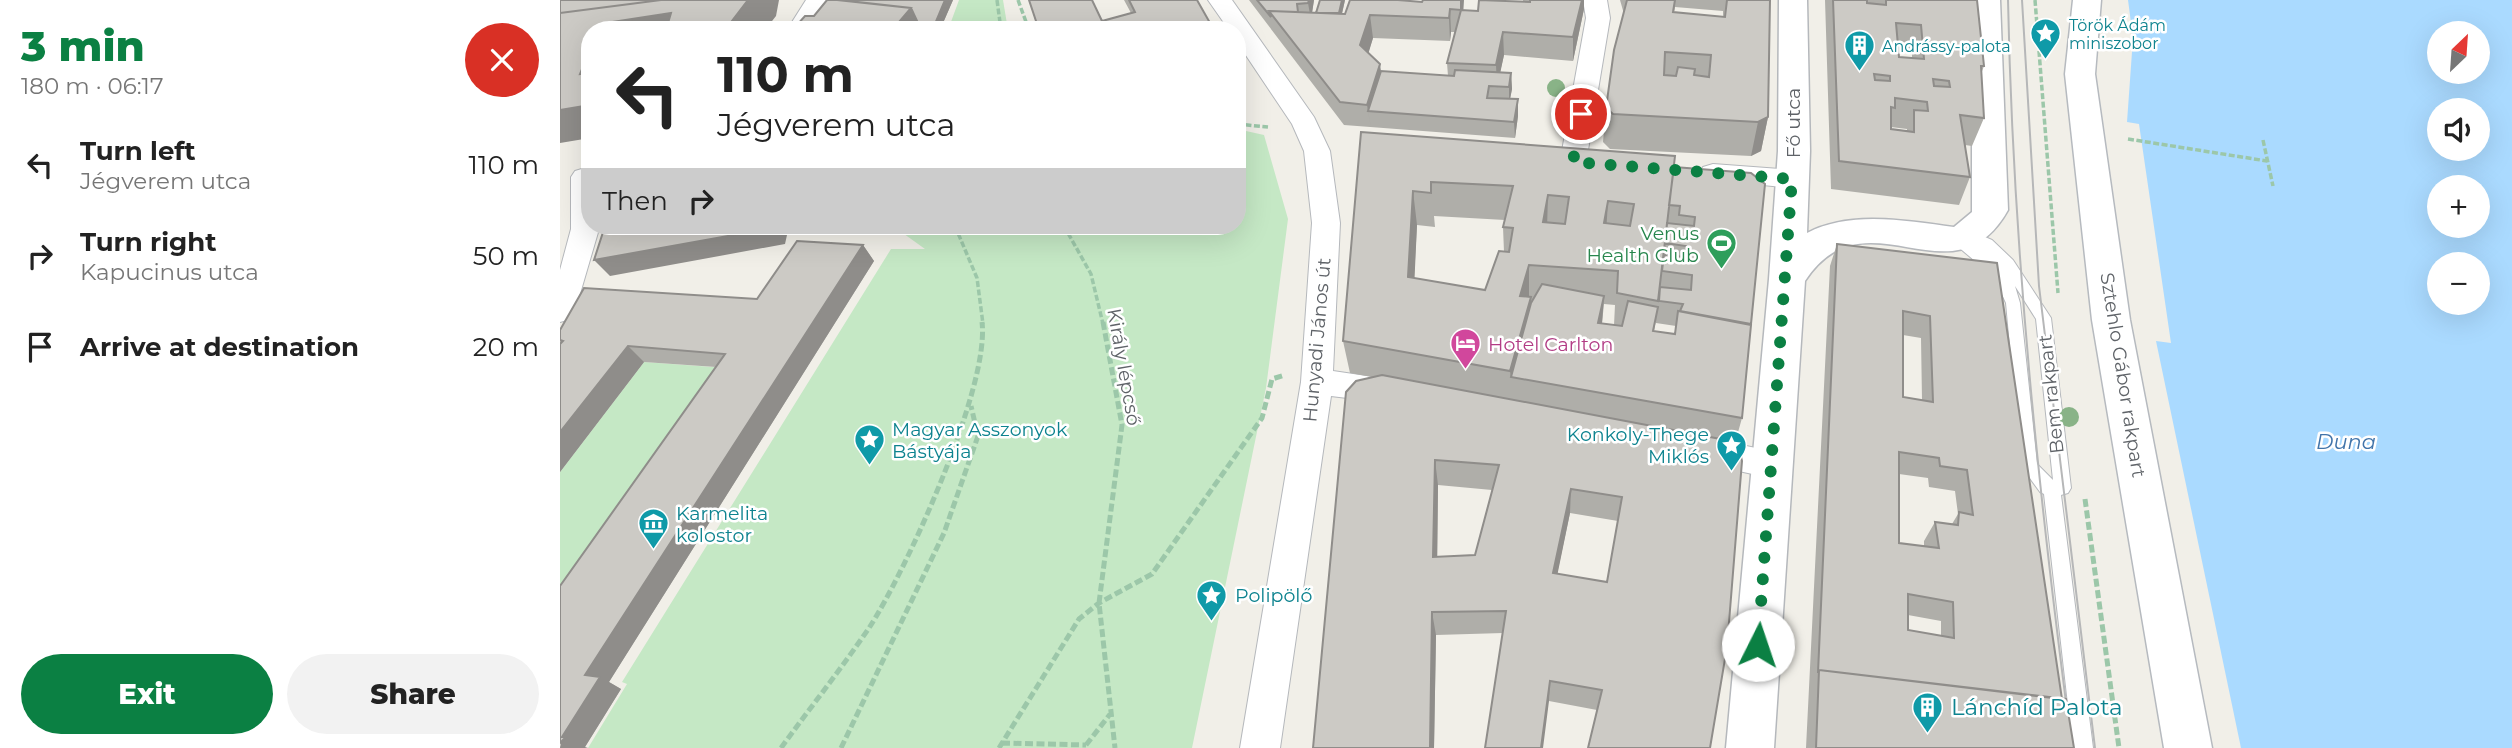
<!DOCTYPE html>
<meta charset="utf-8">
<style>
:root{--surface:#fff;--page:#f2f2f2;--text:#222;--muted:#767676;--accent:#0b8043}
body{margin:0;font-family:Montserrat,sans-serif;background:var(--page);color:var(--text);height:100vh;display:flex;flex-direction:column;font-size:26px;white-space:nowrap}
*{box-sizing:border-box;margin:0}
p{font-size:23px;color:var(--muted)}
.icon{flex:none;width:38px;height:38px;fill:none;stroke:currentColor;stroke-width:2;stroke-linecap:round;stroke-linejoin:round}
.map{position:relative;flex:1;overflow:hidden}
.sheet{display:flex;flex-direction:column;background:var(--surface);width:560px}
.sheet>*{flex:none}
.guide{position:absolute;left:21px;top:21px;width:665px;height:214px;border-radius:28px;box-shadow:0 7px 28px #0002;background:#fff;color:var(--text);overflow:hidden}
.needle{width:46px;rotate:25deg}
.fabs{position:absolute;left:1867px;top:21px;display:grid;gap:14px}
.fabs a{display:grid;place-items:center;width:63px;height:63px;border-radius:50%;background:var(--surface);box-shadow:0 7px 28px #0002;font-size:35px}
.pin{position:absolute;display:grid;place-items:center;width:60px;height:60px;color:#fff;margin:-30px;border:4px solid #fff;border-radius:50%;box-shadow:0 2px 7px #0007}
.me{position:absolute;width:77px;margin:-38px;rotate:4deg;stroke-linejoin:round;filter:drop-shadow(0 0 5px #0008)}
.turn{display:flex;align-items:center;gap:24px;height:147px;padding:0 21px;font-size:32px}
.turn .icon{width:91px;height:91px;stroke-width:2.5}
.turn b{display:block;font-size:49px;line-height:60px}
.then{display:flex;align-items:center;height:66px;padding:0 21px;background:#0003;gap:14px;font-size:26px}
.round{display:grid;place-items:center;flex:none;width:74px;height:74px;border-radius:37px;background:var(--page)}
.summary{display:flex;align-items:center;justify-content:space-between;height:119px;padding:0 21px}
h1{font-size:42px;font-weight:800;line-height:52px;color:var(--accent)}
.cta{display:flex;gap:14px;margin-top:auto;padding:14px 21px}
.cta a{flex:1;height:80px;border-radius:42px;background:var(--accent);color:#fff;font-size:28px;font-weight:800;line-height:80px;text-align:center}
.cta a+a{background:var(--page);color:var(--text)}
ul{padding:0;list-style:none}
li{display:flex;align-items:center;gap:21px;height:91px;padding:0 21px}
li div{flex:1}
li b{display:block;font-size:26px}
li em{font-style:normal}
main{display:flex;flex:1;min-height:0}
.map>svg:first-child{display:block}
.green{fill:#c5e8c5}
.water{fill:#aadaff;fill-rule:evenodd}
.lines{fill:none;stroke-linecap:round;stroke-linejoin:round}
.service-casing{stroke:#b5b8bc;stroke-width:2}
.minor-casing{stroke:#b5b8bc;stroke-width:2}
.tertiary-casing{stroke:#b5b8bc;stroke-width:3}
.secondary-casing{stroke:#b6babf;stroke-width:3}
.path-far1{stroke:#9cc7a9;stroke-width:3.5;stroke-dasharray:6 2.5;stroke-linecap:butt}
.path{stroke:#9cc7a9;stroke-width:5;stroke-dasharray:8 3.5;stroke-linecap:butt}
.service{fill:#fff;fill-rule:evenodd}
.minor{fill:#fff;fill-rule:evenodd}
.tertiary{fill:#fff;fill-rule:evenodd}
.secondary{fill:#fff;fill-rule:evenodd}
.tram{stroke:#b6b7b8;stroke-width:2}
.tree{fill:#89b387}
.wall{fill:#afaea9;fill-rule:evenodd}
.shaded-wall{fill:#8f8d8a}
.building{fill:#cccac5;stroke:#8f8d8a;stroke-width:2;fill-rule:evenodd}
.route{stroke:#0b8043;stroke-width:12;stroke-dasharray:0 21.6}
.labels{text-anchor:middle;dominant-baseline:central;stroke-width:5;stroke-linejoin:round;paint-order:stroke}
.far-culture-label{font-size:16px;fill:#0d838f;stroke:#fff;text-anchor:start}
.street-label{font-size:19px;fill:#5f6368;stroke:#fff}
.leisure-label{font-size:19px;fill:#27864d;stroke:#fff;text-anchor:end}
.hotel-label{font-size:19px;fill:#b23c85;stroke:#fff;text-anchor:start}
.culture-label{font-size:19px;fill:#0d838f;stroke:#fff;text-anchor:start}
.water-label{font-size:21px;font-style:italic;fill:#4174aa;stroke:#fff}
.near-culture-label{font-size:23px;fill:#0d838f;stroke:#fff;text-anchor:start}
</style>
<main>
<section class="sheet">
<div class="summary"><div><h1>3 min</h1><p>180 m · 06:17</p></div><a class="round" style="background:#d93025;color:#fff"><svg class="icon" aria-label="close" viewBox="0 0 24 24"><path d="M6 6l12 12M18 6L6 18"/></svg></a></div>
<ul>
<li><svg class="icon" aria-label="left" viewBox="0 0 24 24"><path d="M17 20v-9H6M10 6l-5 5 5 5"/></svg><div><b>Turn left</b><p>Jégverem utca</p></div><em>110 m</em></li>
<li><svg class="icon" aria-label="right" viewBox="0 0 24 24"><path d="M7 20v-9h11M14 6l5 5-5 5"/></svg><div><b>Turn right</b><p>Kapucinus utca</p></div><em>50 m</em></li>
<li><svg class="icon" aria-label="arrive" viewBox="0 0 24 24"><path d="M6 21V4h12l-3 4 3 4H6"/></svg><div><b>Arrive at destination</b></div><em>20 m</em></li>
</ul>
<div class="cta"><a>Exit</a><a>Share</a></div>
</section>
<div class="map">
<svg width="1952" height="748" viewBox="0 0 1952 748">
<rect width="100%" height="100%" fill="#f1efe8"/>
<path class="green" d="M 399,0 L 443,0 L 448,30 L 388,30 Z
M 677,129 L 704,135 L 728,219 L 706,388 L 632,748 L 28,748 L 67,684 L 62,682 L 331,249 L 365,249 L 333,226 L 677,226 Z
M 84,362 L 180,369 L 0,629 L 0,472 Z"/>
<path class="water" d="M 1568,0 L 1952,0 L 1952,748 L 1681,748 L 1596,341 L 1611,343 L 1579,124 L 1567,122 L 1573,38 ZM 1880,33 L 1918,33 L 1918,72 L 1880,72 ZM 1880,110 L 1918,110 L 1918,149 L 1880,149 ZM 1880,187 L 1918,187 L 1918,226 L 1880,226 ZM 1880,264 L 1918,264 L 1918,303 L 1880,303 Z"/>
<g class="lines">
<defs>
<path id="service" d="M 1411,231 L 1432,240 L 1453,260 L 1491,318 L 1511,488 L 1508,493 L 1501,495 L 1533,748 L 1513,748 L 1484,494 L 1480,492 L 1461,466 L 1446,303 L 1434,277 L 1390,240 L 1397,235 L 1405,239 L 1406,232 ZM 1455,286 L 1476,319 L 1493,480 L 1477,464 L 1460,303 Z"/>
<path id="minor" d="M 246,0 L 270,0 L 251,30 L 227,30 Z
M 648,0 L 672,0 L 754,117 L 770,151 L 780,223 L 773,371 L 847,382 L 852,391 L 847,400 L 836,404 L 771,396 L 720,748 L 680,748 L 741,382 L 752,223 L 744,151 L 732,124 L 677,42 L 677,30 L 669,30 Z
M 1023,0 L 1047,0 L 1050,18 L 1026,162 L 1022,168 L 1013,171 L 1004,168 L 1000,162 L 1026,18 Z
M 1153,164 L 1232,170 L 1242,173 L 1246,179 L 1242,185 L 1232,188 L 1143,179 L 1140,173 L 1143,167 Z
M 25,168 L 30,169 L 30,226 L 40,226 L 39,229 L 15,311 L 11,319 L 0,322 L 0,270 L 11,229 L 11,177 L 15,171 Z
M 1140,436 L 1223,454 L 1228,464 L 1223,474 L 1211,478 L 1128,460 L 1123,450 L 1128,440 Z"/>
<path id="tertiary" d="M 1219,0 L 1247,0 L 1250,151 L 1247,233 C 1291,210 1347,221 1394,227 L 1412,212 L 1412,0 L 1440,0 L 1448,210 C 1393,308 1306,188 1245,281 L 1214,748 L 1166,748 L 1209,279 L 1218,151 Z"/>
<path id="secondary" d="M 1513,0 L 1541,0 L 1535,74 L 1570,320 L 1652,748 L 1604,748 L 1532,320 L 1505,74 Z"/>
</defs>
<use href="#service" class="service-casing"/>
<use href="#minor" class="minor-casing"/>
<use href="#tertiary" class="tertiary-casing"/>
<use href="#secondary" class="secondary-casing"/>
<path class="path-far1" d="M 437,0 L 441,30
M 458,0 L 469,30
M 1475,0 L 1498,293
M 677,124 L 708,127
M 1568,139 L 1707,161
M 1703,140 L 1713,186
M 395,226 L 417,278 L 423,324
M 504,226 L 531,274 L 543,324"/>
<path class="path" d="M 543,322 L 562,425 L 539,603 L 555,748
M 1525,499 L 1559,748
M 442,743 L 526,745
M 526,745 L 551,713
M 221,748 C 250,708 281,669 309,628 C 346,571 430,387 422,322
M 281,748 L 384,533 L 418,436 L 411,406
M 439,748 L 519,619 L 539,603 L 592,574 L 702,418 L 712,379 L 725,375"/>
<use href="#service" class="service"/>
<use href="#minor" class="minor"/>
<use href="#tertiary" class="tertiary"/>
<use href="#secondary" class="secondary"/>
<path class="tram" d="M 1448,0 C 1453,251 1479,499 1512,748
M 1462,0 L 1479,286 L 1535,748"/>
</g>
<g class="tree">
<circle cx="996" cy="88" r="9"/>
<circle cx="1509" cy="417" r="10"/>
</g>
<path class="wall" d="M 267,0 L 393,0 L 380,30 L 238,30 L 236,26 L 254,16 Z
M 564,0 L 637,0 L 654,30 L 479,30 L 542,21 L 571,13 Z
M 689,0 L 754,0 L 752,12 L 756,13 L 760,0 L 785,0 L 782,14 L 785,14 L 790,0 L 918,11 L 963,1 L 963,0 L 1024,0 L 1024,9 L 1013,61 L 944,55 L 940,72 L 951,73 L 952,89 L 950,99 L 958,99 L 958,116 L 955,138 L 784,125 ZM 891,32 L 895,32 L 887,63 L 888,76 L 821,71 L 808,53 L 813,38 L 890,41 Z
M 1060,0 L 1210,0 L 1208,117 L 1201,151 L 1191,156 L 1050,149 L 1043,142 L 1046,108 L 1064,14 ZM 1115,7 L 1163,11 L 1163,17 L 1114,13 Z
M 1265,0 L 1417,0 L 1424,66 L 1421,74 L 1424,118 L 1412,146 L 1405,145 L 1410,177 L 1399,205 L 1271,189 ZM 1339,52 L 1352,53 L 1352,58 L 1339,57 ZM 1331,127 L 1347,129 L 1347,131 L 1331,129 Z
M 801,132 L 1114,167 L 1191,173 L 1182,418 L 1175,443 L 1173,443 L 1037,710 L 989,701 L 943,633 L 876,635 L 874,748 L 753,748 L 812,377 L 790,373 L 783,341 ZM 874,216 L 945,220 L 943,227 L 944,252 L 925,290 L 854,278 L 857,225 L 875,227 ZM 1044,304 L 1055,305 L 1054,325 L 1042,323 ZM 1096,320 L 1096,323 L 1116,326 L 1115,334 L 1094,331 ZM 878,485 L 932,490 L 915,555 L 877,557 ZM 1010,513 L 1058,521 L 1047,582 L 997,574 Z
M 1277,244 L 1437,263 L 1502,699 L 1514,748 L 1246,748 L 1270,266 ZM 1343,335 L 1361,338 L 1362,400 L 1343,397 ZM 1339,474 L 1368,478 L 1369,487 L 1395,491 L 1398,514 L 1392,524 L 1375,522 L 1364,541 L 1364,546 L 1339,543 ZM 1348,615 L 1381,621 L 1381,636 L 1348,630 Z
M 303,245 L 314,261 L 49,682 L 61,689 L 25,747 L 0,748 L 156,367 L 84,362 L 0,472 L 0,330 L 197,299 Z"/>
<path class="shaded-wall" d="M 143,0 L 219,0 L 216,16 L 205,30 L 30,30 L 0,18 Z
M 385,0 L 393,0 L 380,30 L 377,30 L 375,24 Z
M 749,0 L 754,0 L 751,20 L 748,3 Z
M 782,0 L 785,0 L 780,22 L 779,13 Z
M 901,0 L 904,0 L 902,33 L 901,10 Z
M 1022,0 L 1024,0 L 1024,9 L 1013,61 L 1013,37 Z
M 351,8 L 362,30 L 338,30 L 339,22 Z
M 890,9 L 891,32 L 890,41 L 889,18 Z
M 810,15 L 813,38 L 804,68 L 800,45 Z
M 943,32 L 944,55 L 937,88 L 936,65 Z
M 30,50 L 30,85 L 20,74 Z
M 820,64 L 823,87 L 808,111 L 811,128 L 807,105 Z
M 951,73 L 952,89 L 949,104 L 949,87 Z
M 677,75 L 682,95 L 682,108 L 677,109 Z
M 958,99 L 958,116 L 955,138 L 954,122 Z
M 30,105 L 30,138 L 0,143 L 0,110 Z
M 1208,117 L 1201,151 L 1191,156 L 1198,122 Z
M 853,191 L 857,225 L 853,311 L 848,277 Z
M 988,195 L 987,229 L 983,222 Z
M 1048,201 L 1046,234 L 1044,223 Z
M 213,226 L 229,226 L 225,244 L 50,276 L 34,260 Z
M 303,245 L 314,261 L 49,682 L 61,689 L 25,747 L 28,748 L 0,748 L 2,737 L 25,675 Z
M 969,265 L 969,298 L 960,296 Z
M 1044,296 L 1042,323 L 1038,323 Z
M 971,297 L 972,330 L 951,377 L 950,371 Z
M 68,346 L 84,362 L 0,472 L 0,432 Z
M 875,460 L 878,485 L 877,580 L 873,557 Z
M 1011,489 L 1010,513 L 993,596 L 993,573 Z
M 872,612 L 876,635 L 874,748 L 870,748 Z
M 990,681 L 989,701 L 983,748 L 981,748 Z"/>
<path class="building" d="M 0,0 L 101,0 L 0,13 Z
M 101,0 L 188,0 L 165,30 L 106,30 L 111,13 L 40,24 L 38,30 L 30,30 L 30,50 L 20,74 L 30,73 L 30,105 L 0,110 L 0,13 Z
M 267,0 L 277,0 L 351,8 L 339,22 L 344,22 L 338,30 L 243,30 L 246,27 L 236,26 L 245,16 L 254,16 Z
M 280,0 L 385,0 L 375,24 L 358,23 L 351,8 Z
M 469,0 L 532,0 L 542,21 L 575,12 L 569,0 L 637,0 L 654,30 L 479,30 Z
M 697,0 L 749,0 L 748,3 L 737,4 L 738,12 L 709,11 L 711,17 Z
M 760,0 L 782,0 L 779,13 L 756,13 Z
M 790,0 L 838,0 L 862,2 L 863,0 L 901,0 L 901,10 L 890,9 L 889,18 L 810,15 L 800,45 L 820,64 L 807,105 L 780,102 L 709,11 L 785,14 Z
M 919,0 L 970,2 L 970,0 L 1022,0 L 1013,37 L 943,32 L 936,65 L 887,63 L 901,10 L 918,11 Z
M 1067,0 L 1115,0 L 1113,12 L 1165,17 L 1167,0 L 1210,0 L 1208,117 L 1198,122 L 1053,114 L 1046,108 L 1054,50 ZM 1105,52 L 1151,55 L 1149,77 L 1134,75 L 1135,69 L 1118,67 L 1116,76 L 1104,75 Z
M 1273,0 L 1307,0 L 1307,3 L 1326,5 L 1326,0 L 1325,0 L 1417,0 L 1424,66 L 1421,66 L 1424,118 L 1400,115 L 1410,177 L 1279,161 ZM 1336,23 L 1361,25 L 1364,59 L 1339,57 ZM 1314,74 L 1330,76 L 1330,81 L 1315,80 ZM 1373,79 L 1389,81 L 1390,87 L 1374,86 ZM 1335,98 L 1367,102 L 1368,111 L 1354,110 L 1354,132 L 1331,129 L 1331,107 L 1335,108 Z
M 895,70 L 951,73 L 949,87 L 929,86 L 927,98 L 958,99 L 954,122 L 808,111 L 821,71 L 894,76 Z
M 801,132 L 1115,156 L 1098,301 L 1057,293 L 1058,271 L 969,265 L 960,296 L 971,297 L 950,371 L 783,341 ZM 871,182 L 953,186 L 943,227 L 953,228 L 949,252 L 939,251 L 925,290 L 848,277 L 853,191 L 871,193 ZM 988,195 L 1009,197 L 1005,224 L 983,222 ZM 1048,201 L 1074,204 L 1070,226 L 1044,223 Z
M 1114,167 L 1191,173 L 1205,184 L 1191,324 L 1120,311 L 1123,304 L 1099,301 L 1100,287 L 1131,290 L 1132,275 L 1102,271 L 1104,255 L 1126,257 L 1126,246 L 1105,243 L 1107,223 L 1134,226 L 1135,217 L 1119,215 L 1120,206 L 1109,205 Z
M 45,226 L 213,226 L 213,228 L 34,260 Z
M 237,241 L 303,245 L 25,675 L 40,677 L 2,737 L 6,737 L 0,743 L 0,586 L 165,354 L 68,346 L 0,432 L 0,344 L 3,341 L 0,340 L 0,330 L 24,288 L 197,299 Z
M 1277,244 L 1437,263 L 1502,699 L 1259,670 L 1258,673 ZM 1343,311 L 1370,316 L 1373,402 L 1343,397 ZM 1339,452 L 1379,458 L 1380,466 L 1407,470 L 1413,515 L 1399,512 L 1398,525 L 1375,522 L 1379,548 L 1339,543 ZM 1348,594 L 1393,602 L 1394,638 L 1348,630 Z
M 982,284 L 1044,296 L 1038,323 L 1062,326 L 1068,301 L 1098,307 L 1093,331 L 1115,334 L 1118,311 L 1191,325 L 1182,418 L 951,377 L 971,303 Z
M 822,375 L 1171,441 L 1179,447 L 1182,461 L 1167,647 L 1150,748 L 1028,748 L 1042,690 L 990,681 L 981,748 L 925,748 L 946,611 L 872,612 L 870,748 L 753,748 L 786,392 L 796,381 ZM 875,460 L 939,465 L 915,555 L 873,557 ZM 1011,489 L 1062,497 L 1047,582 L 993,573 Z
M 1259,670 L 1506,699 L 1514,748 L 1256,748 Z"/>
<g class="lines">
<path class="route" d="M 1021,114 L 1013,162 L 1232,179 L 1198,645"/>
</g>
<defs>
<symbol id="sight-pin" viewBox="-11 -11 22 30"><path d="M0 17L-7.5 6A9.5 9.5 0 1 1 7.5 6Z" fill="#0f9aa8" stroke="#fff"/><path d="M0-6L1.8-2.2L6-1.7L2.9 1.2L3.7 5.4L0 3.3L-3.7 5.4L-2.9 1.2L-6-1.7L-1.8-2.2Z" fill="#fff"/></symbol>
<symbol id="building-pin" viewBox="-11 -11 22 30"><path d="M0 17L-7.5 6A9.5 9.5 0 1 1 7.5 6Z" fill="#0f9aa8" stroke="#fff"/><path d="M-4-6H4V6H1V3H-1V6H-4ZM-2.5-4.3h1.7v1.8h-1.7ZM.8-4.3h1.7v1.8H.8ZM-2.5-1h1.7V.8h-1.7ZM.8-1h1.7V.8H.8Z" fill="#fff"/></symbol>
<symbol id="stadium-pin" viewBox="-11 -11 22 30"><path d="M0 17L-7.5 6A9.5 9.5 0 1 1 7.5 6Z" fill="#2e9e5b" stroke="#fff"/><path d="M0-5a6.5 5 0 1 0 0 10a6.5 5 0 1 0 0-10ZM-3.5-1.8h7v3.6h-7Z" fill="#fff"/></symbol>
<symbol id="hotel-pin" viewBox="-11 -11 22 30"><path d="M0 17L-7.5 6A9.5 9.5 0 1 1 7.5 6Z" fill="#d1479c" stroke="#fff"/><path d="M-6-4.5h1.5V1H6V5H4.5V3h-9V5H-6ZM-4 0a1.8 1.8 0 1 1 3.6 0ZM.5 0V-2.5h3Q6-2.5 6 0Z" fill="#fff"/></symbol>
<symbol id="museum-pin" viewBox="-11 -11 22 30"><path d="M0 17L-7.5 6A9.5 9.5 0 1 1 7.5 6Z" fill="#0f9aa8" stroke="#fff"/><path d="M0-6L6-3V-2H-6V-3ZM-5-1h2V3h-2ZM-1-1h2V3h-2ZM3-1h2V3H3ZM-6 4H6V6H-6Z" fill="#fff"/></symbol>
</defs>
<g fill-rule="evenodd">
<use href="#sight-pin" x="1468" y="16" width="35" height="47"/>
<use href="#building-pin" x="1282" y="28" width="35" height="47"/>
<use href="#stadium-pin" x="1144" y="226" width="35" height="47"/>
<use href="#hotel-pin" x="888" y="326" width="35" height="47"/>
<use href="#sight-pin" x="292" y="422" width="35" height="47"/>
<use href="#sight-pin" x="1154" y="428" width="35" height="47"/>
<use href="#museum-pin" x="76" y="506" width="35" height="47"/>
<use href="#sight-pin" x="634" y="578" width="35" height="47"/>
<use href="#building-pin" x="1350" y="690" width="35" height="47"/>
</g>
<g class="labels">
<g class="far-culture-label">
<text x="1509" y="25">Török Ádám<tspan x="1509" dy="18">miniszobor</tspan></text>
<text x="1322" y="46">Andrássy-palota</text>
</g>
<g class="street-label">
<text transform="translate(1233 123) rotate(-90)">Fő utca</text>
<text transform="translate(757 340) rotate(-85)">Hunyadi János út</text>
<text transform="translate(564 367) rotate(80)">Király lépcső</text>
<text transform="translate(1563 375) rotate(81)">Sztehlo Gábor rakpart</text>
<text transform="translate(1491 394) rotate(-96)">Bem rakpart</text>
</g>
<g class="leisure-label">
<text x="1139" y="233">Venus<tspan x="1139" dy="22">Health Club</tspan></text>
</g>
<g class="hotel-label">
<text x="928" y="344">Hotel Carlton</text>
</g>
<g class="culture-label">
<text x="332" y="429">Magyar Asszonyok<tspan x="332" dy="22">Bástyája</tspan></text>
<text x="1149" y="434" text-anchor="end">Konkoly-Thege<tspan x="1149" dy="22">Miklós</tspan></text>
<text x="116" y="513">Karmelita<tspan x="116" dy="22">kolostor</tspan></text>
<text x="675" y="595">Polipölő</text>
</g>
<g class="water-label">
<text x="1786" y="441">Duna</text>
</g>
<g class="near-culture-label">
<text x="1391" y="707">Lánchíd Palota</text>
</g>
</g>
</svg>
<div class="fabs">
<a><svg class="needle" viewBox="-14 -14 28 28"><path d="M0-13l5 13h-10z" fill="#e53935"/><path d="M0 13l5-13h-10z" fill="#767676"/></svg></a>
<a><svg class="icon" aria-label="sound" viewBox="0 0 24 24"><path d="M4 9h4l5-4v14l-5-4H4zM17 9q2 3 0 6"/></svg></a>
<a>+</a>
<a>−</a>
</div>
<div class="pin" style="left:1021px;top:114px;background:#d93025"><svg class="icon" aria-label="arrive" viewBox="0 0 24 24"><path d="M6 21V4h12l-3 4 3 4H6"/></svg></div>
<svg class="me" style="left:1198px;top:645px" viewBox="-20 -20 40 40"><circle r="19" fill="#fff"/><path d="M0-13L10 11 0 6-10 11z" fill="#0b8043"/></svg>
<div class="guide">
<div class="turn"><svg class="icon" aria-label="left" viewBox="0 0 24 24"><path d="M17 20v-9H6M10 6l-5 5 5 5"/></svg><div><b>110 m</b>Jégverem utca</div></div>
<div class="then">Then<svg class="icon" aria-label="right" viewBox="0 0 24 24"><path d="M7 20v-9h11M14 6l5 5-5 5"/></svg></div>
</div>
</div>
</main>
